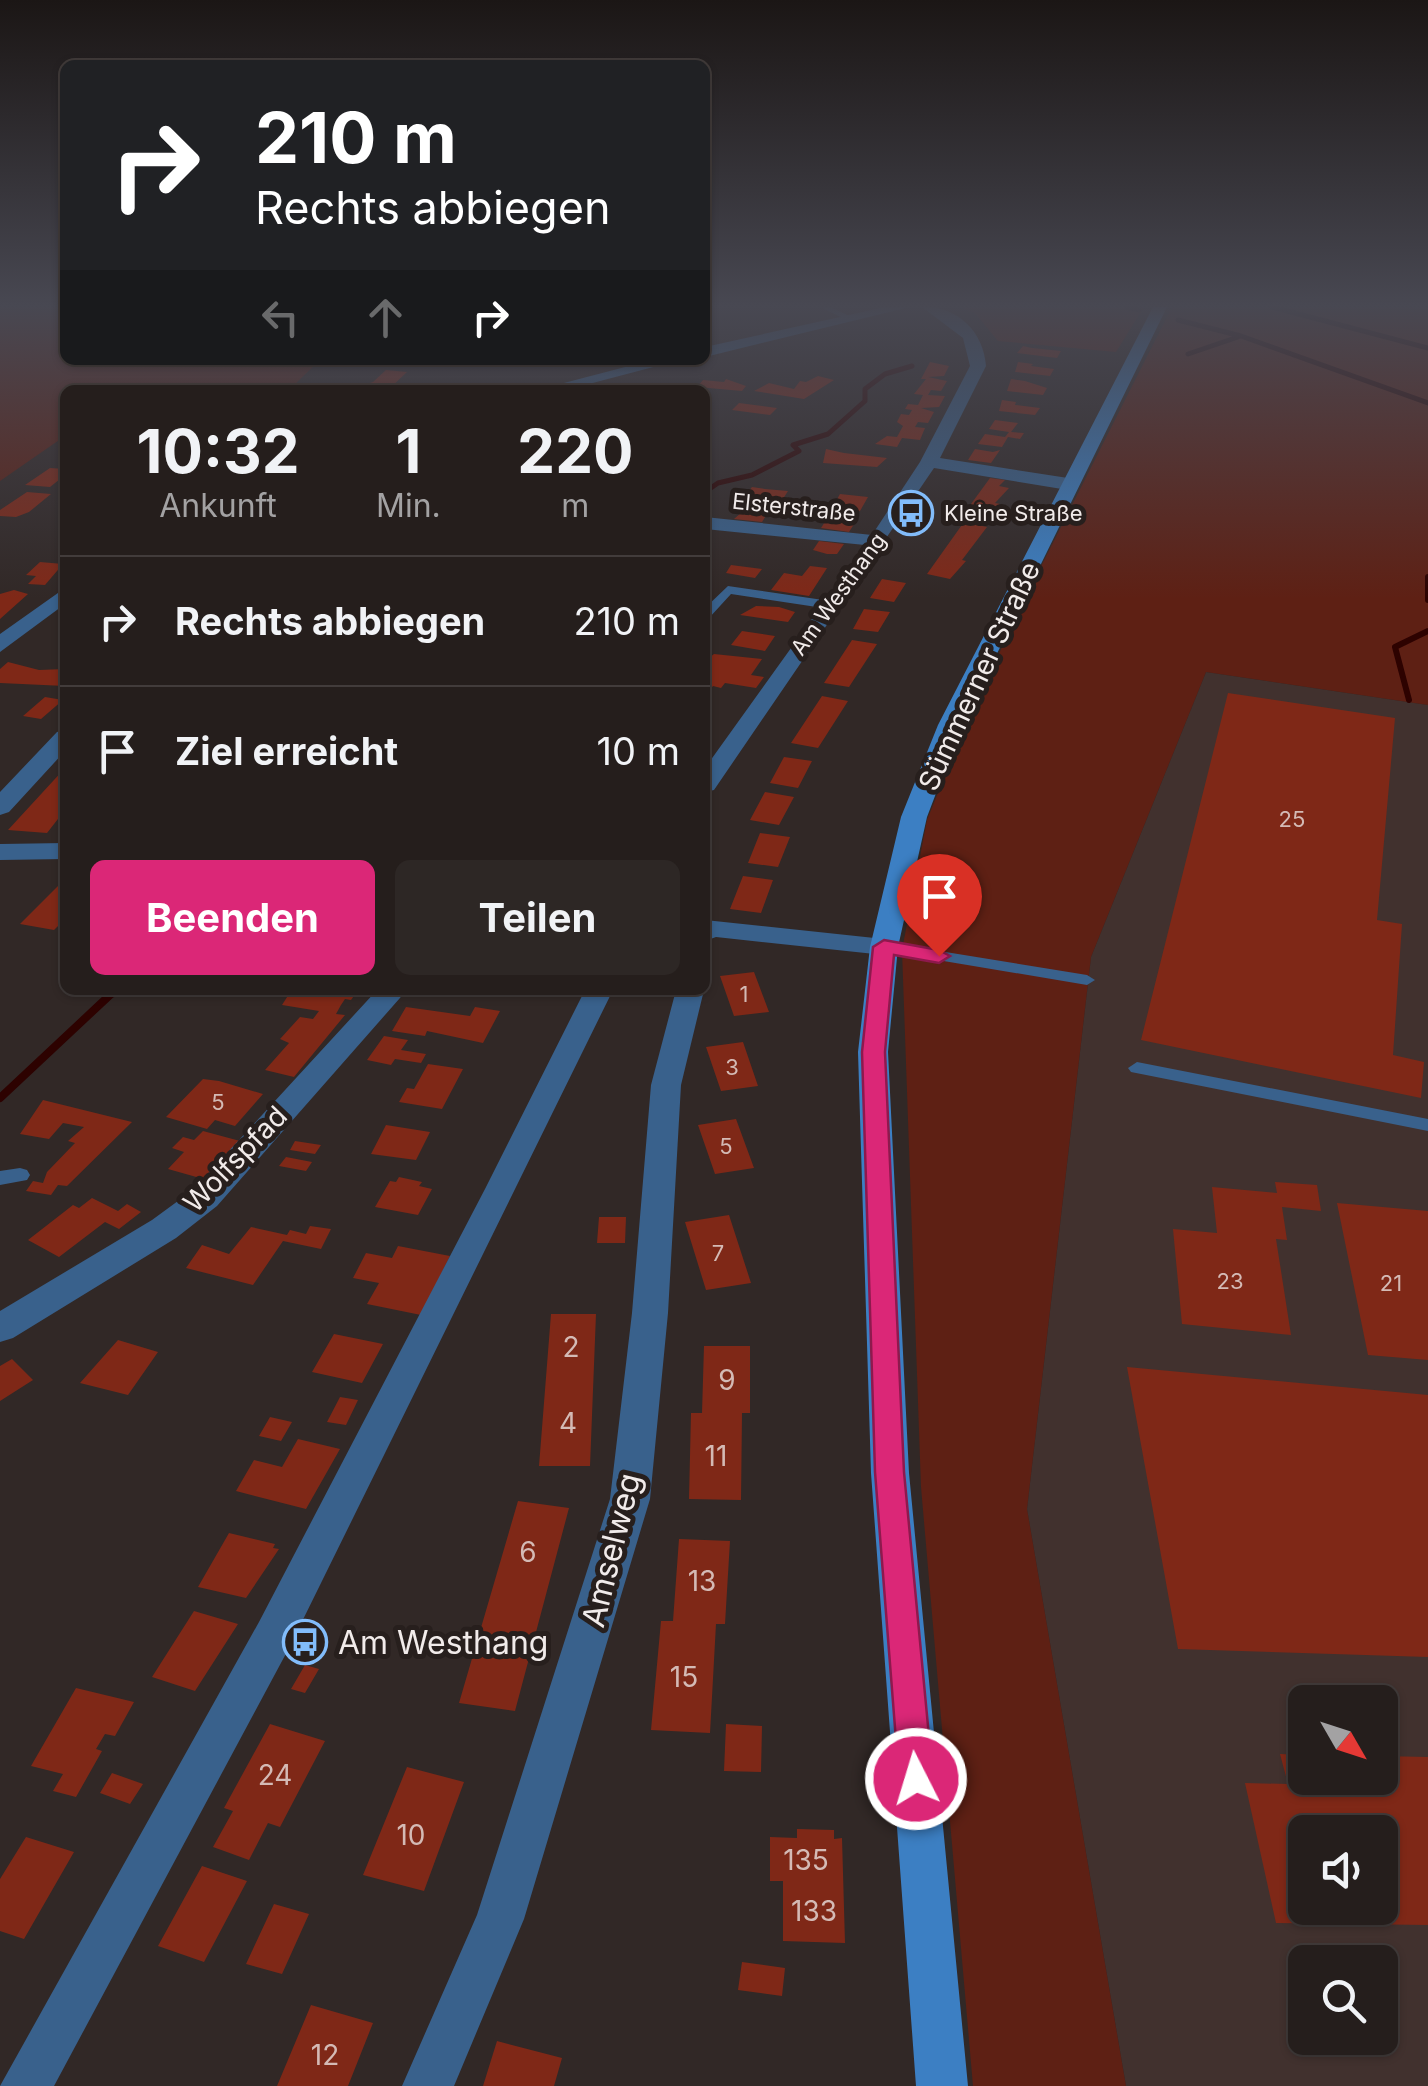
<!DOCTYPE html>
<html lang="de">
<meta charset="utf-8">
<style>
:root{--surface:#251e1c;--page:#2d2725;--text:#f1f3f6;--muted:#a3a2a3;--line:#423c3b;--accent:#db2777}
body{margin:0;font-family:Inter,sans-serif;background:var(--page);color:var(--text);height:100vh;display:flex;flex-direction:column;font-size:38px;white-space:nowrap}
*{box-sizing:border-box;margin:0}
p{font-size:32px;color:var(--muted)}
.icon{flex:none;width:55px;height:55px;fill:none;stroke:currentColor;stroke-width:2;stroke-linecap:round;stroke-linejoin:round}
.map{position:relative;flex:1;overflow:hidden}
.sheet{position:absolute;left:60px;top:385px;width:650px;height:610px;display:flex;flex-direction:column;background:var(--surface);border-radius:15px;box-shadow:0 2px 8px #0004,0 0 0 2px var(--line)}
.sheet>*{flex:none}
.top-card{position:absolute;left:60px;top:60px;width:650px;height:305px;border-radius:15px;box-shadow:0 2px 8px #0004,0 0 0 2px var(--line);background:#202124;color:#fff;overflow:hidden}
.needle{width:65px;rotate:129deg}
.buttons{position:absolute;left:1288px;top:1685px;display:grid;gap:20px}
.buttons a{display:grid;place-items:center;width:110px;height:110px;border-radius:15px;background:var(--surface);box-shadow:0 2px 8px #0004,0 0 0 2px var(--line);font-size:50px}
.pin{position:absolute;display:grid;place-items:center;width:85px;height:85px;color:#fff;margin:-102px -42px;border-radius:50% 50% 50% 0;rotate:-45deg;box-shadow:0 0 10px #0007}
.pin .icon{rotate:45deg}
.me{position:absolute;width:110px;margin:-55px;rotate:355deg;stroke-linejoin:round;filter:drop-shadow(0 0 8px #0008)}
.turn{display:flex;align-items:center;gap:35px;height:210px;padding:0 30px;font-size:45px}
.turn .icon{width:130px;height:130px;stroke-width:2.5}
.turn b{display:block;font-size:70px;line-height:85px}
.lanes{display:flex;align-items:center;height:95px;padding:0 30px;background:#0003;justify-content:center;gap:50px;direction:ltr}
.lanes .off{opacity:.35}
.eta{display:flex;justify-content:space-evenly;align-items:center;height:170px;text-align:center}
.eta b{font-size:60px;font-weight:700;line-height:70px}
.button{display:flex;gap:20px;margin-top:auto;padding:20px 30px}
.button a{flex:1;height:115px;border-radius:15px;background:var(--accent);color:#fff;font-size:40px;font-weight:700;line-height:115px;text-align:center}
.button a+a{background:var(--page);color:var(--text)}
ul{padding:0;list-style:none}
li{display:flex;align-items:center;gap:30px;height:130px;padding:0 30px;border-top:2px solid var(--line)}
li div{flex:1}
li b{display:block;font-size:38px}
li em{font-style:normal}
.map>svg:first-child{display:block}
.built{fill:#41312e;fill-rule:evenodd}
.green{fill:#5e2014}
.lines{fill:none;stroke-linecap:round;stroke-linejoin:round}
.stream-far2{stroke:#2d0200;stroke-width:5}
.stream-far1{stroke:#2d0200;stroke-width:6}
.stream{stroke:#2d0200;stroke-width:8}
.building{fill:#7f2817;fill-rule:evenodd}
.lane{fill:#39618c;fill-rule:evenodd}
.street{fill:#39618c;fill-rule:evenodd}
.secondary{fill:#3c7fc3;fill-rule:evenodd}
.route{fill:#db2777;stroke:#8e194d;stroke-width:2.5}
.labels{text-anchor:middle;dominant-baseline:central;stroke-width:10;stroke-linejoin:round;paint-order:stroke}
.far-street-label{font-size:22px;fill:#f1ebea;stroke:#271f1d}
.far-poi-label{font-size:22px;fill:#f1ebea;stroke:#271f1d;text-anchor:start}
.number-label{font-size:22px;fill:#d4bab5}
.street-label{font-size:28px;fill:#f1ebea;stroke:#271f1d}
.near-number-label{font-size:28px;fill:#d4bab5}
.near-street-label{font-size:32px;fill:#f1ebea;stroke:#271f1d}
.near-poi-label{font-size:32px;fill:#f1ebea;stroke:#271f1d;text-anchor:start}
</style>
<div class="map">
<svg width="1428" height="2086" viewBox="0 0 1428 2086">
<rect width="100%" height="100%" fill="#312826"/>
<path class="built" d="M 1206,672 L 1428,705 L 1428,2086 L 1126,2086 L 1027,1509 L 1091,957 ZM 1305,1702 L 1380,1702 L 1380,1778 L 1305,1778 ZM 1305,1832 L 1380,1832 L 1380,1908 L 1305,1908 ZM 1305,1962 L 1380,1962 L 1380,2038 L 1305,2038 Z"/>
<path class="green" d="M 0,307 L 65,307 L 65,360 L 320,360 L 291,388 L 303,390 L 65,390 L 65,436 L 0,481 Z
M 961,307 L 1144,307 L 1116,352 L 998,341 L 975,313 Z
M 1172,307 L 1428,307 L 1428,705 L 1206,672 L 1091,957 L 1027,1509 L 1126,2086 L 973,2086 L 921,1487 L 902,950 L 927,820 L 961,736 L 1020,608 Z"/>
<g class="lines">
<path class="stream-far2" d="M 1127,307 L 1139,310
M 1272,307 L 1428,348
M 1178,320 L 1241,336 L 1428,403
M 1188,354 L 1238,337
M 705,492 L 718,483 L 752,475 L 799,451 L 793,445 L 828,434 L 865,401 L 865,389 L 885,374 L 912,366"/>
<path class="stream-far1" d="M 1428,577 L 1428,600
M 1409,700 L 1395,647 L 1428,631"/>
<path class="stream" d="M 0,1098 L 111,994 L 123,990"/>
</g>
<path class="building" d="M 1023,346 L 1032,348 L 1061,351 L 1057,358 L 1017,353 Z
M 930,362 L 949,366 L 944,376 L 928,377 L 947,381 L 941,391 L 931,390 L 928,395 L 945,396 L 939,407 L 921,408 L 934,412 L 928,423 L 918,422 L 915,427 L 925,428 L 920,440 L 902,438 L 897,447 L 875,444 L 887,436 L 897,437 L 903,426 L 897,422 L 901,414 L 909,415 L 912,410 L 905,409 L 908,404 L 918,405 L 923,395 L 914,394 L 926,379 L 921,379 Z
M 1018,362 L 1033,364 L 1031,366 L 1054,369 L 1050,376 L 1015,372 Z
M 386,370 L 407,372 L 389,389 L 360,386 L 373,382 Z
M 818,376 L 834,380 L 804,399 L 754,391 L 769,383 L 794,389 L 800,381 L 806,382 Z
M 726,379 L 746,386 L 742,391 L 697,387 L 703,380 L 724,382 Z
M 1011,379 L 1025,381 L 1047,388 L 1043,395 L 1007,391 Z
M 1002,400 L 1016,402 L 1015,405 L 1040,408 L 1035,415 L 999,411 Z
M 739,403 L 777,408 L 770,415 L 732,410 Z
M 995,420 L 1018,423 L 1011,432 L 1024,433 L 1020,439 L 1008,437 L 1002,447 L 978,444 L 985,434 L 1005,437 L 1009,432 L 989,429 Z
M 826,449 L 844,453 L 887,458 L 877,467 L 823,463 Z
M 975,449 L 993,452 L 1000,450 L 991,463 L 968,460 Z
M 50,468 L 65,469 L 65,475 L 50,487 L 25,485 Z
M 990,478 L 1005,480 L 999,486 L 1009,488 L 995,503 L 1000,504 L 986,519 L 963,515 Z
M 752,487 L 765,489 L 788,491 L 781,502 L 744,497 Z
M 27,492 L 51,494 L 29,512 L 16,517 L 0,516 L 0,510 Z
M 840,494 L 868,497 L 860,511 L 832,508 Z
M 749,506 L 770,509 L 762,522 L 734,519 Z
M 830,514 L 858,518 L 849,532 L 821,528 Z
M 964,522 L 987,527 L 962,560 L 966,561 L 950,579 L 927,574 Z
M 819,541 L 844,544 L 837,554 L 827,554 L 813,550 Z
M 40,562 L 63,564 L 45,585 L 28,584 L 36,576 L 26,575 Z
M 731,565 L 762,569 L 755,578 L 726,573 Z
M 810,566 L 827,568 L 809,596 L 771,590 L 784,573 L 802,576 Z
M 882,579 L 906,583 L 894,602 L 870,598 Z
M 14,590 L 28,594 L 0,619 L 0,594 Z
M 756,606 L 779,607 L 795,612 L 788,622 L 740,615 Z
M 864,609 L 890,612 L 878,632 L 853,629 Z
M 742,631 L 775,636 L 765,651 L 731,645 Z
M 852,640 L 877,644 L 849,687 L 824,683 Z
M 714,654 L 762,659 L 751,675 L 764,677 L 756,688 L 725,683 L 721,688 L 713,686 L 705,696 L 705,661 Z
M 8,662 L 39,670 L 65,669 L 65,686 L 0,683 L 0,669 Z
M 1228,693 L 1395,718 L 1377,920 L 1402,924 L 1393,1055 L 1424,1062 L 1421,1098 L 1141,1040 Z
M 822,696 L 848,701 L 818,748 L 791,743 Z
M 45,697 L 63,700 L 41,719 L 23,716 Z
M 784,757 L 812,761 L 798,788 L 770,783 Z
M 65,768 L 65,810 L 47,833 L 8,830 Z
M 765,792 L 794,797 L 779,825 L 750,820 Z
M 760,833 L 790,837 L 778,867 L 748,863 Z
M 743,876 L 773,880 L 761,913 L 730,909 Z
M 65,879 L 65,919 L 54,930 L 20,924 Z
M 754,972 L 769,1012 L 734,1016 L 720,976 Z
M 302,990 L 358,990 L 351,1000 L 345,999 L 341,1005 L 336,1014 L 345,1015 L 294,1077 L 265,1070 L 289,1043 L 280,1039 L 300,1017 L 313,1019 L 319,1011 L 282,1005 L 289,994 L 298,996 Z
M 406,1007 L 470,1016 L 475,1007 L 500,1011 L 483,1043 L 427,1031 L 425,1036 L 392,1031 Z
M 384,1036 L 408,1040 L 401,1050 L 426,1054 L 421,1063 L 395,1059 L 391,1065 L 367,1060 Z
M 743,1042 L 758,1086 L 721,1091 L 706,1047 Z
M 428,1064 L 463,1069 L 442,1109 L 399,1102 L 407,1088 L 414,1089 Z
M 203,1079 L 219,1081 L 263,1094 L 235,1126 L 215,1120 L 207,1129 L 166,1117 Z
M 43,1100 L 132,1122 L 67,1186 L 58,1185 L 51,1195 L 26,1191 L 33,1181 L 43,1183 L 47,1172 L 75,1143 L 68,1141 L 84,1127 L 63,1123 L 49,1139 L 20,1134 Z
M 736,1119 L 754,1168 L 715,1174 L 698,1125 Z
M 386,1125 L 430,1132 L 416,1160 L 371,1154 Z
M 203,1131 L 240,1141 L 207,1180 L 168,1169 L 184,1152 L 172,1148 L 183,1137 L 194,1140 Z
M 295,1141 L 321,1145 L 315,1154 L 290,1150 Z
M 286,1157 L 312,1162 L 306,1171 L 279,1166 Z
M 399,1177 L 422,1182 L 419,1186 L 432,1189 L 418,1215 L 375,1207 L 390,1181 L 396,1182 Z
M 1275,1182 L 1317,1185 L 1321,1211 L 1282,1207 L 1287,1240 L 1276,1239 L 1291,1335 L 1182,1324 L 1173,1229 L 1217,1233 L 1212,1187 L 1277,1193 Z
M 92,1198 L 118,1211 L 127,1204 L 141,1212 L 119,1229 L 105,1222 L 59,1257 L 28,1240 L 73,1205 L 79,1208 Z
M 1337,1203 L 1428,1211 L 1428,1360 L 1368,1355 Z
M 729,1215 L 751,1283 L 706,1290 L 685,1222 Z
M 599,1217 L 626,1217 L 625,1243 L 597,1243 Z
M 310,1226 L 331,1229 L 321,1249 L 283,1241 L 253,1285 L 186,1268 L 202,1245 L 229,1254 L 251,1227 L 287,1235 L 290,1230 L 306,1234 Z
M 398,1246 L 450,1256 L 421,1315 L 367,1304 L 379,1283 L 353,1278 L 366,1253 L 392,1258 Z
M 551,1314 L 596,1314 L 590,1466 L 539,1466 Z
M 334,1334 L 383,1344 L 362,1383 L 312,1372 Z
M 118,1340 L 158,1352 L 128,1395 L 80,1383 Z
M 704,1346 L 750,1346 L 750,1413 L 742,1413 L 741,1500 L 689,1499 L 691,1413 L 702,1413 Z
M 12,1359 L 33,1380 L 0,1401 L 0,1366 Z
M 1127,1367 L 1428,1395 L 1428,1657 L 1178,1649 Z
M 340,1397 L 358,1400 L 346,1425 L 327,1422 Z
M 270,1417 L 292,1422 L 281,1441 L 259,1436 Z
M 298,1439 L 340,1449 L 306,1509 L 236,1491 L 254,1460 L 282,1467 Z
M 518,1501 L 569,1508 L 515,1711 L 459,1703 Z
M 229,1533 L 275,1544 L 273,1548 L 279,1549 L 246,1598 L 198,1587 Z
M 679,1539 L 730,1541 L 725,1624 L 716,1624 L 710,1733 L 651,1730 L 661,1621 L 673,1621 Z
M 194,1611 L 238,1624 L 195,1691 L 152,1677 Z
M 305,1665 L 319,1669 L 305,1693 L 291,1689 Z
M 76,1688 L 134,1702 L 115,1736 L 105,1734 L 96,1749 L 102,1751 L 76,1797 L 53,1791 L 63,1774 L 31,1766 Z
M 270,1724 L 325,1741 L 280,1827 L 268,1823 L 249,1860 L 213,1847 L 233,1811 L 224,1808 Z
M 726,1724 L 762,1726 L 761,1772 L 724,1771 Z
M 1280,1754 L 1305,1755 L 1305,1778 L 1380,1778 L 1380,1756 L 1428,1757 L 1428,1925 L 1276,1923 L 1245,1783 L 1288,1784 ZM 1305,1832 L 1380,1832 L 1380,1908 L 1305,1908 Z
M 407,1767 L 464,1782 L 424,1891 L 363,1875 Z
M 112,1773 L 143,1784 L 130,1804 L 100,1793 Z
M 797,1829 L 834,1830 L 834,1839 L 842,1838 L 845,1943 L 783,1941 L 783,1881 L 770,1881 L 770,1837 L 797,1838 Z
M 26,1837 L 74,1852 L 24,1939 L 0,1931 L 0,1879 Z
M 202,1866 L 247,1881 L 204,1962 L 158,1946 Z
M 274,1904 L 309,1914 L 282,1974 L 246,1964 Z
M 742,1962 L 785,1968 L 782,1996 L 738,1990 Z
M 311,2005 L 373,2023 L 348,2086 L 277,2086 Z
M 497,2041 L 562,2058 L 554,2086 L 483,2086 Z"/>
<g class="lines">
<path class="lane" d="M 820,307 L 830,307 L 856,319 L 849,321 Z
M 728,586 L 830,601 L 836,605 L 830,609 L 731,594 L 709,618 L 705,619 L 705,608 Z
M 884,942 L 1087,975 L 1095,980 L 1087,985 L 878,950 L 876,947 L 878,944 Z
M 1137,1062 L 1428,1119 L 1428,1131 L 1131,1072 L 1128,1068 Z
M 20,1168 L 27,1170 L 30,1175 L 27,1180 L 0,1185 L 0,1171 Z"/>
<path class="street" d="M 885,307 L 910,307 L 705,357 L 705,347 Z
M 922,307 C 956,305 984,331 986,366 L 940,458 L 1068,478 L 1077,484 L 1068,490 L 934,468 L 714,790 L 705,792 L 705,768 L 865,545 L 705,529 L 705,517 L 872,535 L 920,462 L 970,366 L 963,338 Z
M 652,360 L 680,360 L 566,390 L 537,390 Z
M 65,588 L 65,604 L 0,652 L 0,634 Z
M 65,730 L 65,751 L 9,812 L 0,815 L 0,792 L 57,732 Z
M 65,843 L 65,859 L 0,860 L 0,844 Z
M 705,920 L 884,939 L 898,947 L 884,955 L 716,937 L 705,941 Z
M 377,990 L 407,990 L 217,1206 L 176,1238 L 13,1338 L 0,1342 L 0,1311 L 152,1220 L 193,1190 Z
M 585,990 L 613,990 L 289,1648 L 54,2086 L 0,2086 L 259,1622 L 485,1189 Z
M 676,990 L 704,990 L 681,1085 L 668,1313 L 650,1499 L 524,1919 L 454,2086 L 402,2086 L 477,1915 L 610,1499 L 632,1313 L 651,1085 Z"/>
<path class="secondary" d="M 1153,307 L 1167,307 L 962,725 L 927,817 L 898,947 L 888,1052 L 909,1473 L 968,2086 L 916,2086 L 871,1473 L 858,1052 L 870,947 L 901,817 L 938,725 Z"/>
</g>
<linearGradient id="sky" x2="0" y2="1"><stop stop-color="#1b1615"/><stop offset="0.51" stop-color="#484852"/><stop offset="1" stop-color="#484852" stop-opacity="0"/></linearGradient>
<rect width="1428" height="599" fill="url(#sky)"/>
<path class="route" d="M 884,940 L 939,950 L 950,956 L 939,963 L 894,955 L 885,1052 L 904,1472 L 933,1779 L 928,1791 L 916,1796 L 904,1791 L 899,1779 L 875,1472 L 862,1052 L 873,947 Z"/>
<defs>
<symbol id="bus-ring" viewBox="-11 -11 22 22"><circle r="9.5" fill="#271f1d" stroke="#82bcfa" stroke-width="1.5"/><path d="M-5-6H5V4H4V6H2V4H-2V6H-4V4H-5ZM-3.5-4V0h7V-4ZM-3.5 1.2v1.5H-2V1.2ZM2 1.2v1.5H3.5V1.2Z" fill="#82bcfa"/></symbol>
</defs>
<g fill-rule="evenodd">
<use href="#bus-ring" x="886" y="488" width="50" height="50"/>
<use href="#bus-ring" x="280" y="1617" width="50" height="50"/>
</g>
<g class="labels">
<g class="far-street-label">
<text transform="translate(794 507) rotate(6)">Elsterstraße</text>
<text transform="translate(838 594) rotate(-54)">Am Westhang</text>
</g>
<g class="far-poi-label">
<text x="944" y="513">Kleine Straße</text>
</g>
<g class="number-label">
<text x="1292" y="819">25</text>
<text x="744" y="994">1</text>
<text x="732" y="1067">3</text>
<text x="218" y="1102">5</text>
<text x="726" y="1146">5</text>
<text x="718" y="1253">7</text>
<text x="1230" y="1281">23</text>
<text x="1391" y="1283">21</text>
</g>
<g class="street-label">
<text transform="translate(979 676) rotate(-65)">Sümmerner Straße</text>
<text transform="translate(235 1159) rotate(-46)">Wolfspfad</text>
</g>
<g class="near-number-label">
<text x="571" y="1347">2</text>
<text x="727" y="1380">9</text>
<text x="568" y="1423">4</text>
<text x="716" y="1456">11</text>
<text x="528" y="1552">6</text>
<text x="702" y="1581">13</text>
<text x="684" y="1677">15</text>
<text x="275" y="1775">24</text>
<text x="411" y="1835">10</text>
<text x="806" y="1860">135</text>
<text x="814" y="1911">133</text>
<text x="325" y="2055">12</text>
</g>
<g class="near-street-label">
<text transform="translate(611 1550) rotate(-76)">Amselweg</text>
</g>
<g class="near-poi-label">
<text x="338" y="1642">Am Westhang</text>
</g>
</g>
</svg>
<div class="buttons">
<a><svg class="needle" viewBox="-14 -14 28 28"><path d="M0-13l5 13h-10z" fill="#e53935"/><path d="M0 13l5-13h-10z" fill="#a3a2a3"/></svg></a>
<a><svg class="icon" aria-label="sound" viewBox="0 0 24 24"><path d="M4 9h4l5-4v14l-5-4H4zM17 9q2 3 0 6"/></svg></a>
<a><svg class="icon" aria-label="search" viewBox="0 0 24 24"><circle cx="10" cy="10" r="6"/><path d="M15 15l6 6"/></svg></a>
</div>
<div class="pin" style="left:939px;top:956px;background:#d93025"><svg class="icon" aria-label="arrive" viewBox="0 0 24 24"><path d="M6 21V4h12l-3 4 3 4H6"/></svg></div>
<svg class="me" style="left:916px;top:1779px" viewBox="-20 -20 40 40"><circle r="17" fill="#db2777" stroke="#fff" stroke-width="3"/><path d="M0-11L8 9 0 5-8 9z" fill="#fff"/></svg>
<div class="top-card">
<div class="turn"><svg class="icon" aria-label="right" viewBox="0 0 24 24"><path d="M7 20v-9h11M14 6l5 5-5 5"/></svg><div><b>210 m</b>Rechts abbiegen</div></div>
<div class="lanes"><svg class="icon off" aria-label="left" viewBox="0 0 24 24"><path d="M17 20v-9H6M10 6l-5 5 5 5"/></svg><svg class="icon off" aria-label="ahead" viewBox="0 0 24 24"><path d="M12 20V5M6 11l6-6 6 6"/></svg><svg class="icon" aria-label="right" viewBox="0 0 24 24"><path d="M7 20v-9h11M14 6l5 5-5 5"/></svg></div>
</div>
<section class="sheet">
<div class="eta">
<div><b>10:32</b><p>Ankunft</p></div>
<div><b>1</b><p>Min.</p></div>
<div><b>220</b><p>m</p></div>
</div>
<ul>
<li><svg class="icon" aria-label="right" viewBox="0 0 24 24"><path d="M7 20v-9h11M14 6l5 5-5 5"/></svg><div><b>Rechts abbiegen</b></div><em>210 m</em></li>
<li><svg class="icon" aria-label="arrive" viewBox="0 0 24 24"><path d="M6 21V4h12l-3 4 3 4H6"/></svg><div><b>Ziel erreicht</b></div><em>10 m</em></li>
</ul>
<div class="button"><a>Beenden</a><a>Teilen</a></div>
</section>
</div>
